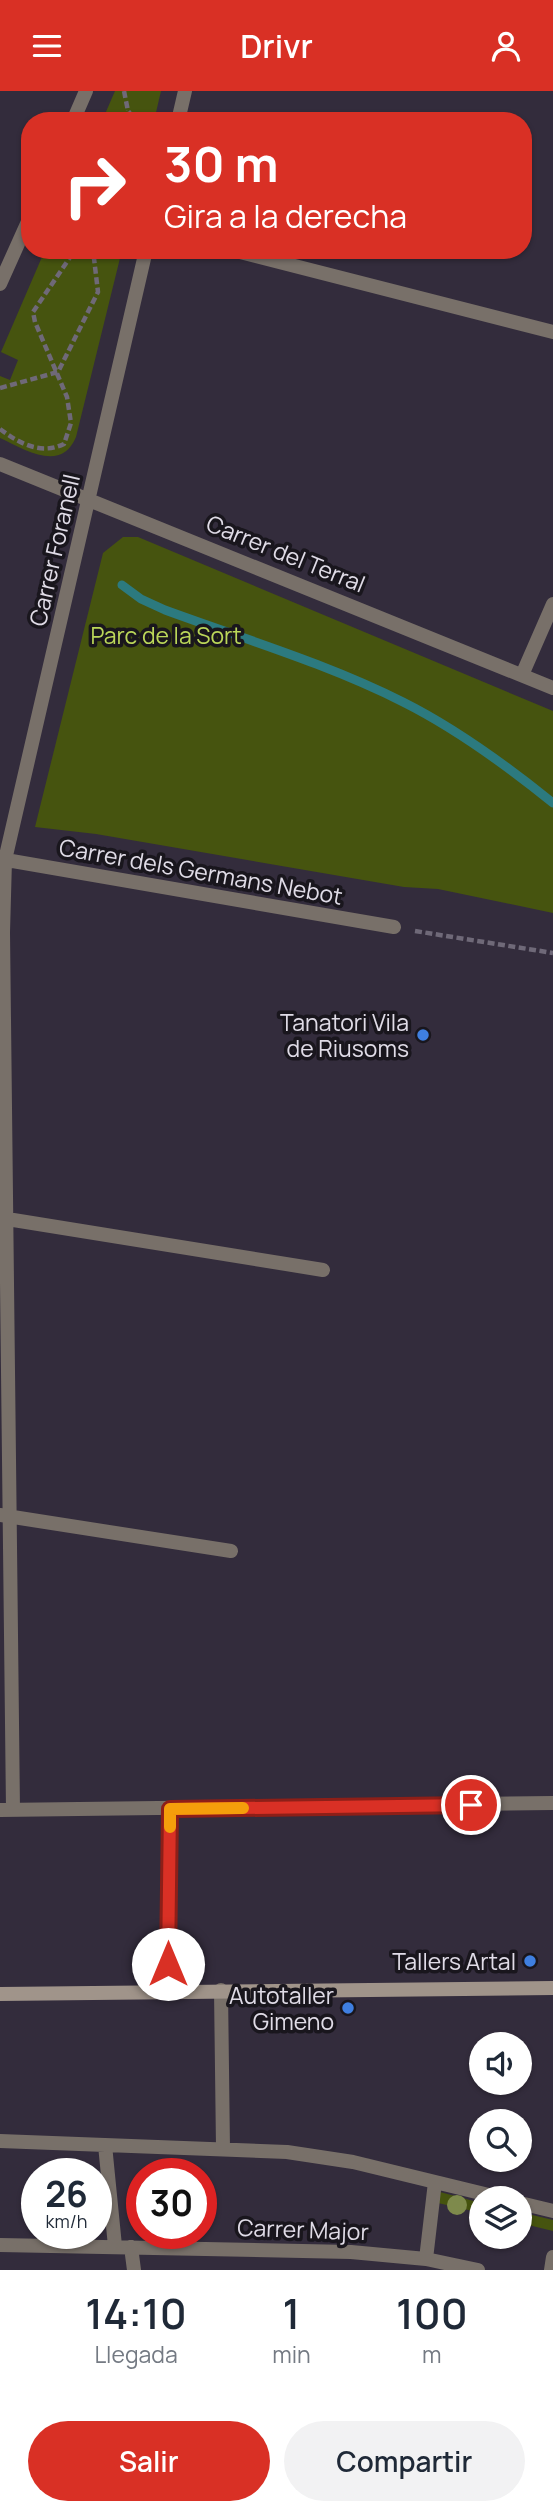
<!DOCTYPE html>
<html lang="es">
<style>
:root{--surface:#fff;--page:#f2f2f3;--text:#1f2937;--muted:#747a83;--accent:#d93025}
body{margin:0;font-family:Manrope,sans-serif;background:var(--page);color:var(--text);height:100vh;display:flex;flex-direction:column;font-size:26px;white-space:nowrap}
*{box-sizing:border-box;margin:0}
p{font-size:23px;color:var(--muted)}
.icon{flex:none;width:38px;height:38px;fill:none;stroke:currentColor;stroke-width:2;stroke-linecap:round;stroke-linejoin:round}
.map{position:relative;height:2179px;overflow:hidden}
.sheet{display:flex;flex-direction:column;background:var(--surface);flex:1}
.sheet>*{flex:none}
.guide{position:absolute;left:21px;top:21px;width:511px;height:147px;border-radius:28px;box-shadow:0 2px 5px #0004;background:#d93025;color:#fff;overflow:hidden}
.fabs{position:absolute;left:469px;top:1941px;display:grid;gap:14px}
.fabs a{display:grid;place-items:center;width:63px;height:63px;border-radius:50%;background:var(--surface);box-shadow:0 2px 5px #0004;font-size:35px}
.speed{position:absolute;left:21px;top:2067px;display:flex;gap:14px;font-size:35px;font-weight:700;text-align:center}
.speed>*{display:grid;place-content:center;width:91px;height:91px;border-radius:50%;background:var(--surface);box-shadow:0 2px 5px #0004;line-height:1}
.speed small{font-size:18px;font-weight:400}
.speed .limit{border:10px solid #d22;background:#fff;color:#111}
.pin{position:absolute;display:grid;place-items:center;width:60px;height:60px;color:#fff;margin:-30px;border:4px solid #fff;border-radius:50%;box-shadow:0 2px 7px #0007}
.me{position:absolute;width:77px;margin:-38px;rotate:0deg;stroke-linejoin:round;filter:drop-shadow(0 0 5px #0008)}
.turn{display:flex;align-items:center;gap:24px;height:147px;padding:0 28px;font-size:32px}
.turn .icon{width:91px;height:91px;stroke-width:2.5}
.turn b{display:block;font-size:49px;line-height:60px}
.eta{display:flex;justify-content:space-evenly;align-items:center;height:119px;text-align:center}
.eta b{font-size:42px;font-weight:600;line-height:49px}
.cta{display:flex;gap:14px;margin-top:auto;padding:14px 28px}
.cta a{flex:1;height:80px;border-radius:42px;background:var(--accent);color:#fff;font-size:28px;font-weight:600;line-height:80px;text-align:center}
.cta a+a{background:var(--page);color:var(--text)}
header{display:flex;justify-content:space-between;align-items:center;height:91px;padding:0 28px;background:var(--accent);color:#fff;font-size:32px;font-weight:600}
.map>svg:first-child{display:block}
.green{fill:#46540f}
.lines{fill:none;stroke-linecap:round;stroke-linejoin:round}
.stream{stroke:#2c7a7f;stroke-width:9}
.path{stroke:#6f6978;stroke-width:4.5;stroke-dasharray:7 3.5;stroke-linecap:butt}
.street{stroke:#787069;stroke-width:14}
.secondary{stroke:#a0948a;stroke-width:14}
.tree{fill:#7e8a4c}
.route-casing{stroke:#8d1f18;stroke-width:18}
.route{stroke:#d93025;stroke-width:12}
.slow{stroke:#f59e0b;stroke-width:12}
.shop-dot{fill:#3f7fe0;stroke:#19161d;stroke-width:2.5}
.labels{text-anchor:middle;dominant-baseline:central;stroke-width:7;stroke-linejoin:round;paint-order:stroke}
.street-label{font-size:23px;fill:#e0dce7;stroke:#19161d}
.park-label{font-size:23px;fill:#bbd759;stroke:#19161d}
.poi-label{font-size:23px;fill:#e0dce7;stroke:#19161d;text-anchor:end}
</style>
<header><svg class="icon" aria-label="menu" viewBox="0 0 24 24"><path d="M4 6h16M4 12h16M4 18h16"/></svg>Drivr<svg class="icon" aria-label="person" viewBox="0 0 24 24"><circle cx="12" cy="8" r="4"/><path d="M4 21q1-7 8-7t8 7"/></svg></header>
<div class="map">
<svg width="553" height="2179" viewBox="0 0 553 2179">
<rect width="100%" height="100%" fill="#332c3c"/>
<path class="green" d="M 115,0 L 161,0 L 154,30 L 102,30 Z
M 45,159 L 122,159 L 76,346 C 61,382 26,359 0,347 L 0,285 L 10,289 L 18,269 L 1,261 Z
M 123,446 L 138,446 L 553,620 L 553,822 L 438,798 L 404,796 L 96,743 L 35,736 L 103,462 Z
M 440,2101 L 481,2112 L 481,2122 L 438,2112 Z
M 520,2121 L 553,2129 L 553,2140 L 520,2132 Z"/>
<g class="lines">
<path class="stream" d="M 122,494 L 141,508 L 165,519 C 244,548 328,573 403,611 C 457,638 506,674 553,712"/>
<path class="path" d="M 124,0 L 128,20 L 136,30
M 124,30 L 128,20
M 0,297 L 58,281 L 98,201 L 93,159
M 0,338 C 20,353 41,364 64,353 L 71,332 L 67,306 L 35,231 L 33,221 L 75,159
M 415,840 L 553,862"/>
<path class="street" d="M 73,30 L 86,0
M 178,30 L 185,0
M 232,159 L 553,241
M 0,193 L 30,126
M 0,373 L 553,597
M 522,584 L 553,513
M 0,768 L 394,836
M 1,1127 L 323,1179
M 0,1424 L 231,1460
M 0,1719 L 553,1712
M 13,1719 L 3,841 L 5,769 L 146,159
M 168,1899 L 170,1718
M 221,1899 L 223,2057
M 0,2050 L 287,2061 L 353,2071 L 501,2107
M 105,2054 L 115,2155
M 520,2112 L 553,2120
M 0,2154 L 351,2161 L 426,2168 L 478,2179
M 131,2156 L 134,2179
M 426,2168 L 435,2091
M 551,2179 L 553,2166"/>
<path class="secondary" d="M 0,1903 L 553,1897"/>
</g>
<circle class="tree" cx="457" cy="2114" r="10"/>
<g class="lines">
<defs>
<path id="route" d="M 168,1873 L 170,1718 L 471,1714"/>
</defs>
<use href="#route" class="route-casing"/>
<use href="#route" class="route"/>
<path class="slow" d="M 170,1736 L 170,1718 L 243,1717"/>
</g>
<g class="shop-dot">
<circle cx="423" cy="944" r="7"/>
<circle cx="530" cy="1870" r="7"/>
<circle cx="348" cy="1917" r="7"/>
</g>
<g class="labels">
<g class="street-label">
<text transform="translate(54 459) rotate(-77)">Carrer Foranell</text>
<text transform="translate(286 462) rotate(22)">Carrer del Terral</text>
<text transform="translate(201 780) rotate(10)">Carrer dels Germans Nebot</text>
<text transform="translate(303 2138) rotate(2)">Carrer Major</text>
</g>
<g class="park-label">
<text x="166" y="544">Parc de la Sort</text>
</g>
<g class="poi-label">
<text x="409" y="931">Tanatori Vila<tspan x="409" dy="26">de Riusoms</tspan></text>
<text x="516" y="1870">Tallers Artal</text>
<text x="334" y="1904">Autotaller<tspan x="334" dy="26">Gimeno</tspan></text>
</g>
</g>
</svg>
<div class="fabs">
<a><svg class="icon" aria-label="sound" viewBox="0 0 24 24"><path d="M4 9h4l5-4v14l-5-4H4zM17 9q2 3 0 6"/></svg></a>
<a><svg class="icon" aria-label="search" viewBox="0 0 24 24"><circle cx="10" cy="10" r="6"/><path d="M15 15l6 6"/></svg></a>
<a><svg class="icon" aria-label="layers" viewBox="0 0 24 24"><path d="M12 4l9 5-9 5-9-5zM3 14l9 5 9-5"/></svg></a>
</div>
<div class="speed"><div>26<small>km/h</small></div><div class="limit">30</div></div>
<div class="pin" style="left:471px;top:1714px;background:#d93025"><svg class="icon" aria-label="arrive" viewBox="0 0 24 24"><path d="M6 21V4h12l-3 4 3 4H6"/></svg></div>
<svg class="me" style="left:168px;top:1873px" viewBox="-20 -20 40 40"><circle r="19" fill="#fff"/><path d="M0-13L10 11 0 6-10 11z" fill="#d93025"/></svg>
<div class="guide">
<div class="turn"><svg class="icon" aria-label="right" viewBox="0 0 24 24"><path d="M7 20v-9h11M14 6l5 5-5 5"/></svg><div><b>30 m</b>Gira a la derecha</div></div>
</div>
</div>
<section class="sheet">
<div class="eta">
<div><b>14:10</b><p>Llegada</p></div>
<div><b>1</b><p>min</p></div>
<div><b>100</b><p>m</p></div>
</div>
<div class="cta"><a>Salir</a><a>Compartir</a></div>
</section>
